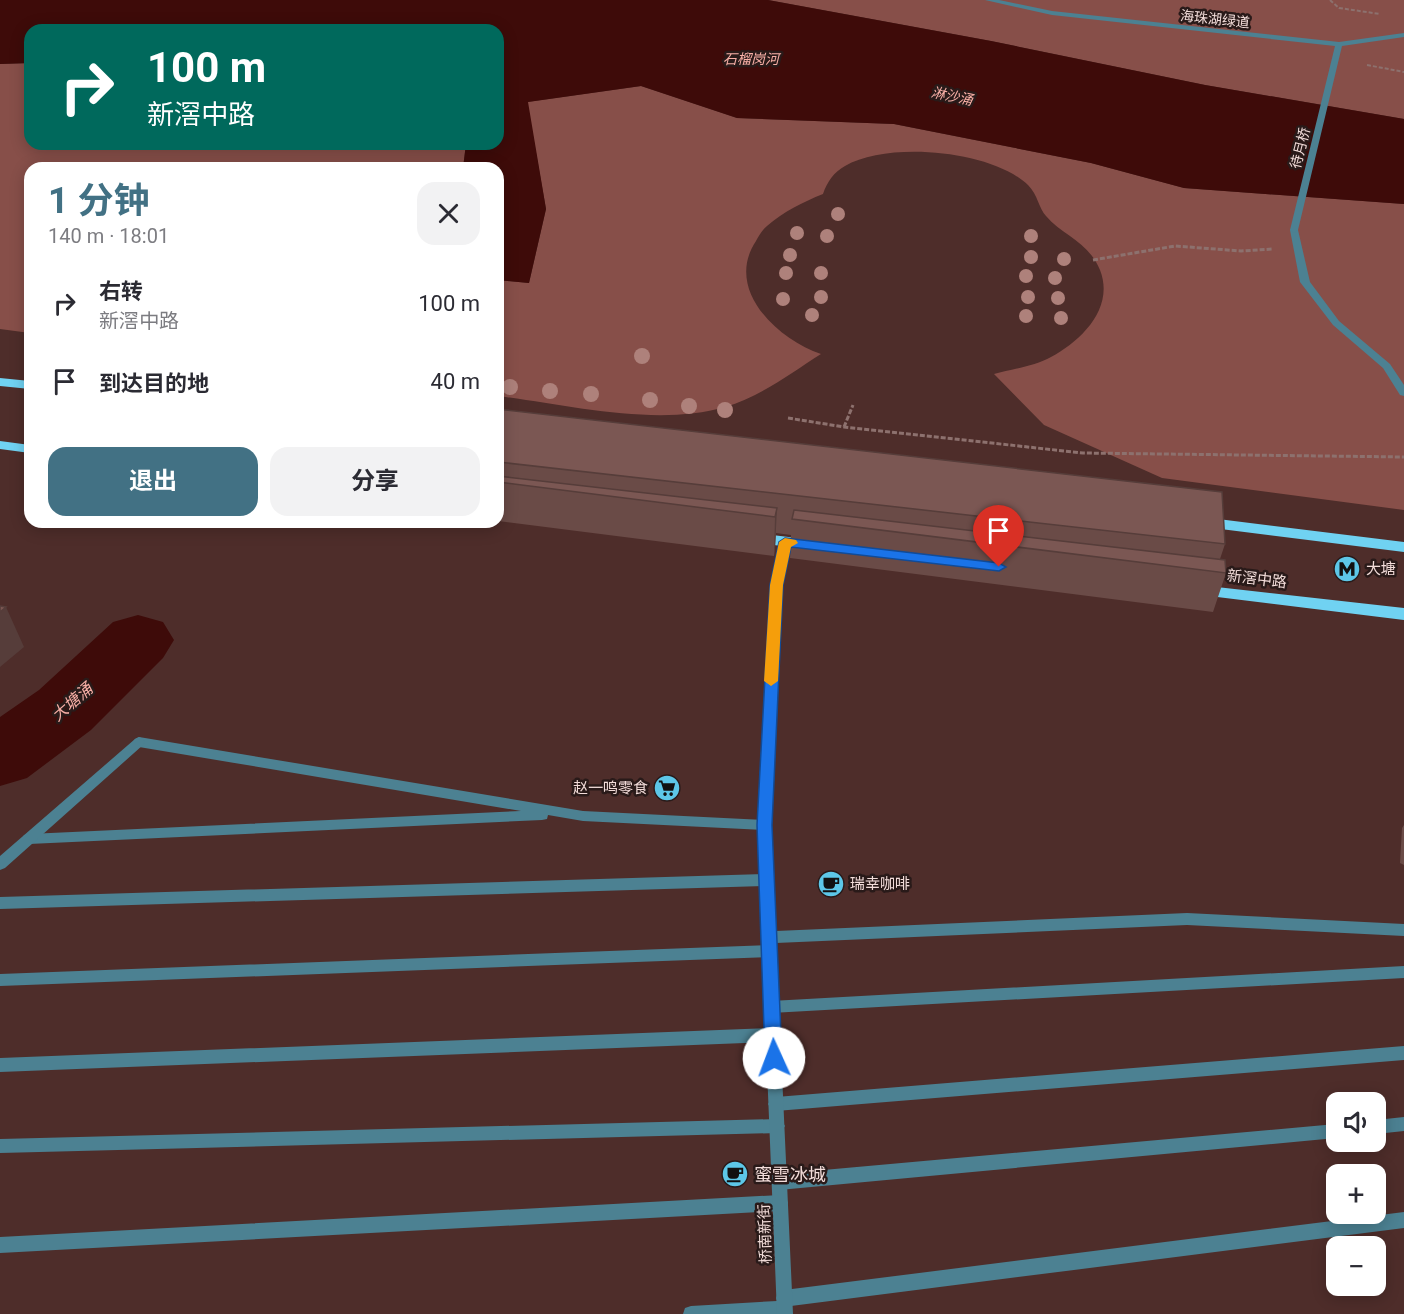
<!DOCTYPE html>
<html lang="zh">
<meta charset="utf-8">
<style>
:root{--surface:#fff;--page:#f2f2f3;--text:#2b2b33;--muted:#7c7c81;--accent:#427184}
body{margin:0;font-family:Roboto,"Noto Sans SC",sans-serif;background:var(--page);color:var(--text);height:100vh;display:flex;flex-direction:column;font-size:22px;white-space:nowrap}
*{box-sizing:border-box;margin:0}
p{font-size:20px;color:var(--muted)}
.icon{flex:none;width:33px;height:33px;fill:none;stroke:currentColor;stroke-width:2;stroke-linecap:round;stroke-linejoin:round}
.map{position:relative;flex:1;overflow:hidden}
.sheet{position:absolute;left:24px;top:162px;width:480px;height:366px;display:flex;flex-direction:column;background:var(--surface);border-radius:18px;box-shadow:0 3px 15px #0003}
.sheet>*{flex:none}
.guide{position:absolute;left:24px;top:24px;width:480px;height:126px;border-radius:18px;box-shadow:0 3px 15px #0003;background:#00695c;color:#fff;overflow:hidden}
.tools{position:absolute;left:1326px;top:1092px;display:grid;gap:12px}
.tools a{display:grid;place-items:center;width:60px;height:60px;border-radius:12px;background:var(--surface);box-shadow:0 3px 15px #0003;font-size:30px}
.pin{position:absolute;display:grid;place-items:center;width:51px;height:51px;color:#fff;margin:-62px -26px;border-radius:50% 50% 50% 0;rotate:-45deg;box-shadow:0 0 6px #0007}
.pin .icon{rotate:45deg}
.me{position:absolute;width:66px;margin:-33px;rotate:358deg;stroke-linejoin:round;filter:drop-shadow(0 0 4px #0008)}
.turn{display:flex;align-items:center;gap:21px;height:126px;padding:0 24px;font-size:27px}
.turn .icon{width:78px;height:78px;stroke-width:2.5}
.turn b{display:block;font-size:42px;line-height:51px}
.round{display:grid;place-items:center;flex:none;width:63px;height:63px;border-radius:18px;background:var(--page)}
.headline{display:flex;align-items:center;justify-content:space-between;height:102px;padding:0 24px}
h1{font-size:36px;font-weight:700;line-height:45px;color:var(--accent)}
.button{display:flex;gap:12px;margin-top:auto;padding:12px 24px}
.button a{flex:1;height:69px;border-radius:18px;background:var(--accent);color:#fff;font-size:24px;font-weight:700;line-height:69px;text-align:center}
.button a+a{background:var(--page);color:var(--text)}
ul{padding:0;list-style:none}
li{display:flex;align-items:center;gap:18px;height:78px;padding:0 24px}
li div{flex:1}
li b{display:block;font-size:22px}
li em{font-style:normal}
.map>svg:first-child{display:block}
.green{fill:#874f49}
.water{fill:#3e0b09}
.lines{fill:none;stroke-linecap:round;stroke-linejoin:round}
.river{fill:#3e0b09;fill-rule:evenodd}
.path-far1{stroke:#8d716e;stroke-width:2;stroke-dasharray:4 2;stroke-linecap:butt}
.path{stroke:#8d716e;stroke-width:3;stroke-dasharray:5 2;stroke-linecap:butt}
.service{fill:#4c8192;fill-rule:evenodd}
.pedestrian{fill:#4c8192;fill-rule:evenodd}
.minor{fill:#4c8192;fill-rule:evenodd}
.trunk{fill:#70d2f2;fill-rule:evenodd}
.tree{fill:#ae817b}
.wall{fill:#6a4b47}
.shaded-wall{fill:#563d3a}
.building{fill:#7b5753;stroke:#563d3a;stroke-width:1.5}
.route{fill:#1a73e8;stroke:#114b97;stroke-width:1.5}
.slow{fill:#f59e0b}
.labels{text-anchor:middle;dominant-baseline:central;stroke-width:5;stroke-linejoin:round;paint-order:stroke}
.far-street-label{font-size:14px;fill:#f2dcd9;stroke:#291a19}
.far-water-label{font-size:14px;font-style:italic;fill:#f8afa6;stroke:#291a19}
.poi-label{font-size:15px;fill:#f2dcd9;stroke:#291a19;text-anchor:start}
.street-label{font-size:15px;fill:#f2dcd9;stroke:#291a19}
.water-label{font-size:16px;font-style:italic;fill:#f8afa6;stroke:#291a19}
.near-poi-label{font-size:18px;fill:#f2dcd9;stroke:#291a19;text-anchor:start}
</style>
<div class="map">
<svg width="1404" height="1314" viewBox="0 0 1404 1314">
<rect width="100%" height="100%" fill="#4e2d2a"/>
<path class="green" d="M 768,0 L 1404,0 L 1404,119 L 1205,85 L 991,41 Z
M 30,63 L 30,144 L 466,144 L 463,168 L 30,168 L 30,333 L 0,329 L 0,64 Z
M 641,86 L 737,118 L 894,124 L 1091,163 L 1184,188 L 1404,204 L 1404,510 L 1162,478 L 1044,425 L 994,374 C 1012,369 1035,366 1051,357 C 1081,341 1115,308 1100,270 C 1088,241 1063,236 1046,216 C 1039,209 1038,195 1028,185 C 991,150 888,141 845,166 C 834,172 827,182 823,194 C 803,202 783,212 767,226 C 762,230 759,236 756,241 C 724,289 777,339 821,354 C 791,373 760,397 725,407 C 657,427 568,405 498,396 L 498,280 L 529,283 L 546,209 L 527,102 Z"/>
<path class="water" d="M 0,0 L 768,0 L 991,41 L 1205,85 L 1404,119 L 1404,204 L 1184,188 L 1091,163 L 894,124 L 737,118 L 641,86 L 528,102 L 546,209 L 529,283 L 498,280 L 498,168 L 463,168 L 466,144 L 498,144 L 498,30 L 30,30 L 30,63 L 0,64 Z"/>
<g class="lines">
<path class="river" d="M 138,615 L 163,622 L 174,640 L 163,658 L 91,730 L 27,778 L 0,786 L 0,717 L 39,690 L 113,622 Z"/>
<path class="path-far1" d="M 1330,0 L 1339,8 L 1380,14
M 1367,65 L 1404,72"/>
<path class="path" d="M 1093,260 L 1175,246 L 1241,251 L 1273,249
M 788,418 L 844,427 L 1083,453 L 1404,457
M 844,427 L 853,405"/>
<path class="service" d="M 1294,227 L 1298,230 L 1310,282 L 1339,321 L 1390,364 L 1404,385 L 1404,396 L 1400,395 L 1383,368 L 1333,325 L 1300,282 L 1290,230 Z
M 139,737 L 583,811 L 764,820 L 769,821 L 771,825 L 769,829 L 764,830 L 583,821 L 548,815 L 547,819 L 542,820 L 29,844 L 24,843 L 22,839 L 24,835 L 29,834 L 521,811 L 139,747 L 135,745 L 133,742 L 135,739 Z
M 767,874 L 772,876 L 774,880 L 772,884 L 767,886 L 0,909 L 0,897 Z
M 769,945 L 774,947 L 776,951 L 774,955 L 769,957 L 0,986 L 0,974 Z
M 1404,966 L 1404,978 L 771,1013 L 766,1012 L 764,1007 L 766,1002 L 771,1001 Z
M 772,1028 L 777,1030 L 779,1035 L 777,1040 L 772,1042 L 0,1072 L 0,1058 Z
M 1404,1046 L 1404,1060 L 776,1111 L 771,1109 L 768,1104 L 771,1099 L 776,1097 Z
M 1404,1117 L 1404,1131 L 1376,1134 L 1376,1120 Z
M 777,1119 L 782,1121 L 785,1126 L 782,1131 L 777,1133 L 0,1153 L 0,1139 Z
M 1336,1124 L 1336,1138 L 779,1190 L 773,1187 L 771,1182 L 773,1177 L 779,1174 Z
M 780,1195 L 786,1198 L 788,1203 L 786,1208 L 780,1211 L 0,1253 L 0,1237 Z
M 1404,1212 L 1404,1228 L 791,1306 L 792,1309 L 790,1314 L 683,1314 L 685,1308 L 691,1306 L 777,1301 L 776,1298 L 778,1292 L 784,1290 Z"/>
<path class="pedestrian" d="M 985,0 L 999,0 L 1052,11 L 1339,42 L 1404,33 L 1404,37 L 1342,46 L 1298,230 L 1294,233 L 1290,230 L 1335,46 L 1052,15 Z"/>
<path class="minor" d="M 785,538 L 791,542 L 782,585 L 771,825 L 776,931 L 1187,913 L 1404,924 L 1404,936 L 1187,925 L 776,943 L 793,1314 L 777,1314 L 757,825 L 770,585 L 779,542 Z
M 139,737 L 143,739 L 145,742 L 143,745 L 5,868 L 0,870 L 0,856 L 135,739 Z"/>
<path class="trunk" d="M 0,378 L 30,381 L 30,389 L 0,386 Z
M 0,441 L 30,445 L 30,453 L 0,449 Z
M 1202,517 L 1404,542 L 1404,552 L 1197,526 L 1194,522 L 1197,518 Z
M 755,533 L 813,540 L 821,545 L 813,550 L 750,542 L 747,538 Z
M 1199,585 L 1404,608 L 1404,620 L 1193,594 L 1191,590 Z"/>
</g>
<g class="tree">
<circle cx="838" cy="214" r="7"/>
<circle cx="797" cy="233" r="7"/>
<circle cx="827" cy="236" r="7"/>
<circle cx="1031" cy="236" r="7"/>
<circle cx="790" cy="255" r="7"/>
<circle cx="1031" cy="257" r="7"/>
<circle cx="1064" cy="259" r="7"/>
<circle cx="786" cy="273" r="7"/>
<circle cx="821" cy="273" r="7"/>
<circle cx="1026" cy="276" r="7"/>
<circle cx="1055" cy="278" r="7"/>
<circle cx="821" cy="297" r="7"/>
<circle cx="1028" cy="297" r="7"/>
<circle cx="1058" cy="298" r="7"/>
<circle cx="783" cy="299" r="7"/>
<circle cx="812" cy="315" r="7"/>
<circle cx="1026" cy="316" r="7"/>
<circle cx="1061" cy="318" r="7"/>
<circle cx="642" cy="356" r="8"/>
<circle cx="510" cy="387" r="8"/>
<circle cx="550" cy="391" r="8"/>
<circle cx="591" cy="394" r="8"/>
<circle cx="650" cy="400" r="8"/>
<circle cx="689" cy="406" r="8"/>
<circle cx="725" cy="410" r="8"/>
</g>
<path class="wall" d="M 498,409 L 1225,544 L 1220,559 L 1226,573 L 1213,612 L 790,558 L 791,535 L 776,533 L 775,548 L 774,556 L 498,521 Z
M 1404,825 L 1404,865 L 1400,863 L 1402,828 Z"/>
<path class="shaded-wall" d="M 777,508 L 775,548 L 774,556 L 775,517 Z
M 6,607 L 24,647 L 0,667 L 0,612 Z"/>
<path class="building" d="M 498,409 L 1222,492 L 1225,544 L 498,462 Z
M 498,476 L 777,508 L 775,517 L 498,482 Z
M 794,510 L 1225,560 L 1226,573 L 792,519 Z
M 0,606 L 6,607 L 0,612 Z"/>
<path class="route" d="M 785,538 L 999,563 L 1006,567 L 999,571 L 791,547 L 783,585 L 772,825 L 782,1058 L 780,1063 L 774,1065 L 768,1063 L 765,1058 L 757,825 L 770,585 L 779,542 Z"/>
<path class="slow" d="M 785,538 L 796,540 L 798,543 L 791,547 L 783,585 L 778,681 L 771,686 L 764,681 L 770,585 L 779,542 Z"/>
<defs>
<symbol id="metro-disc" viewBox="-11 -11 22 22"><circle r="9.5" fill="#5dc7e8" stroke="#291a19"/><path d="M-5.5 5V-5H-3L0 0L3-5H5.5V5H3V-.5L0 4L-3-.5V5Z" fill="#111"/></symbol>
<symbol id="supermarket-disc" viewBox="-11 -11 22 22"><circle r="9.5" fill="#5dc7e8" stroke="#291a19"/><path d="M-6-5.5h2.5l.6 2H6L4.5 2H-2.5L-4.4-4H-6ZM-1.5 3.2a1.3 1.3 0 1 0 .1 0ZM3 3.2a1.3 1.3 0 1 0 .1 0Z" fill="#111"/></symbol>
<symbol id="cafe-disc" viewBox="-11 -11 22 22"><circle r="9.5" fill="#5dc7e8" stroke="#291a19"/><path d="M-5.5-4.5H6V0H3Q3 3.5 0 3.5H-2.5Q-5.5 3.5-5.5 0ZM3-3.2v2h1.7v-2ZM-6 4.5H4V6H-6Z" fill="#111"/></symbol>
</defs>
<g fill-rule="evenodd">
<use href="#metro-disc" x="1332" y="554" width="30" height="30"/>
<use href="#supermarket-disc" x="652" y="773" width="30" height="30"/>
<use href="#cafe-disc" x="816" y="869" width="30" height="30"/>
<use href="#cafe-disc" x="720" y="1159" width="30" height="30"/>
</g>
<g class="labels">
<g class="far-street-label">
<text transform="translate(1215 19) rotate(6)">海珠湖绿道</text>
<text transform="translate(1300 148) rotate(-76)">待月桥</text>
</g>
<g class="far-water-label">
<text x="751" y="59">石榴岗河</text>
<text transform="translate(952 96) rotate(12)">淋沙涌</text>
</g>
<g class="poi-label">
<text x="1366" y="569">大塘</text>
<text x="648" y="788" text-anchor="end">赵一鸣零食</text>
<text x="850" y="884">瑞幸咖啡</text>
</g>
<g class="street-label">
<text transform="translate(1257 579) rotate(7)">新滘中路</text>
<text transform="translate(765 1234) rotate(-92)">桥南新街</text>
</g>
<g class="water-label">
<text transform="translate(72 702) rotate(-41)">大塘涌</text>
</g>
<g class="near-poi-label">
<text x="754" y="1174">蜜雪冰城</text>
</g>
</g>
</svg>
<div class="tools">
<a><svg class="icon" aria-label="sound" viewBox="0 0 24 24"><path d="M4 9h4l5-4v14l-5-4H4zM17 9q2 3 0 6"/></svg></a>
<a>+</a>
<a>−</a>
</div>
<div class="pin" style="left:999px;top:567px;background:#d93025"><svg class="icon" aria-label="arrive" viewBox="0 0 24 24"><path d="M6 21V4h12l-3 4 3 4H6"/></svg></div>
<svg class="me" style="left:774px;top:1058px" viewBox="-20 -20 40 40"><circle r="19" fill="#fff"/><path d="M0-13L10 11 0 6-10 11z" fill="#1a73e8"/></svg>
<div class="guide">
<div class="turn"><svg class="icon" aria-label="right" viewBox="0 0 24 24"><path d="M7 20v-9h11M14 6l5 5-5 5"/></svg><div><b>100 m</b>新滘中路</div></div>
</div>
<section class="sheet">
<div class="headline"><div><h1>1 分钟</h1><p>140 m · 18:01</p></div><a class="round"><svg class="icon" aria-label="close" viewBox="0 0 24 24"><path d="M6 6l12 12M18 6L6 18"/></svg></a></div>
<ul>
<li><svg class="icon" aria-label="right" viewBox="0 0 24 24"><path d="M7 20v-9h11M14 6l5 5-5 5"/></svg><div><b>右转</b><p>新滘中路</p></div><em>100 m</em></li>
<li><svg class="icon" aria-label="arrive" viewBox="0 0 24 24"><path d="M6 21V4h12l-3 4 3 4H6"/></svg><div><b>到达目的地</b></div><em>40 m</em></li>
</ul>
<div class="button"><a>退出</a><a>分享</a></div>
</section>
</div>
